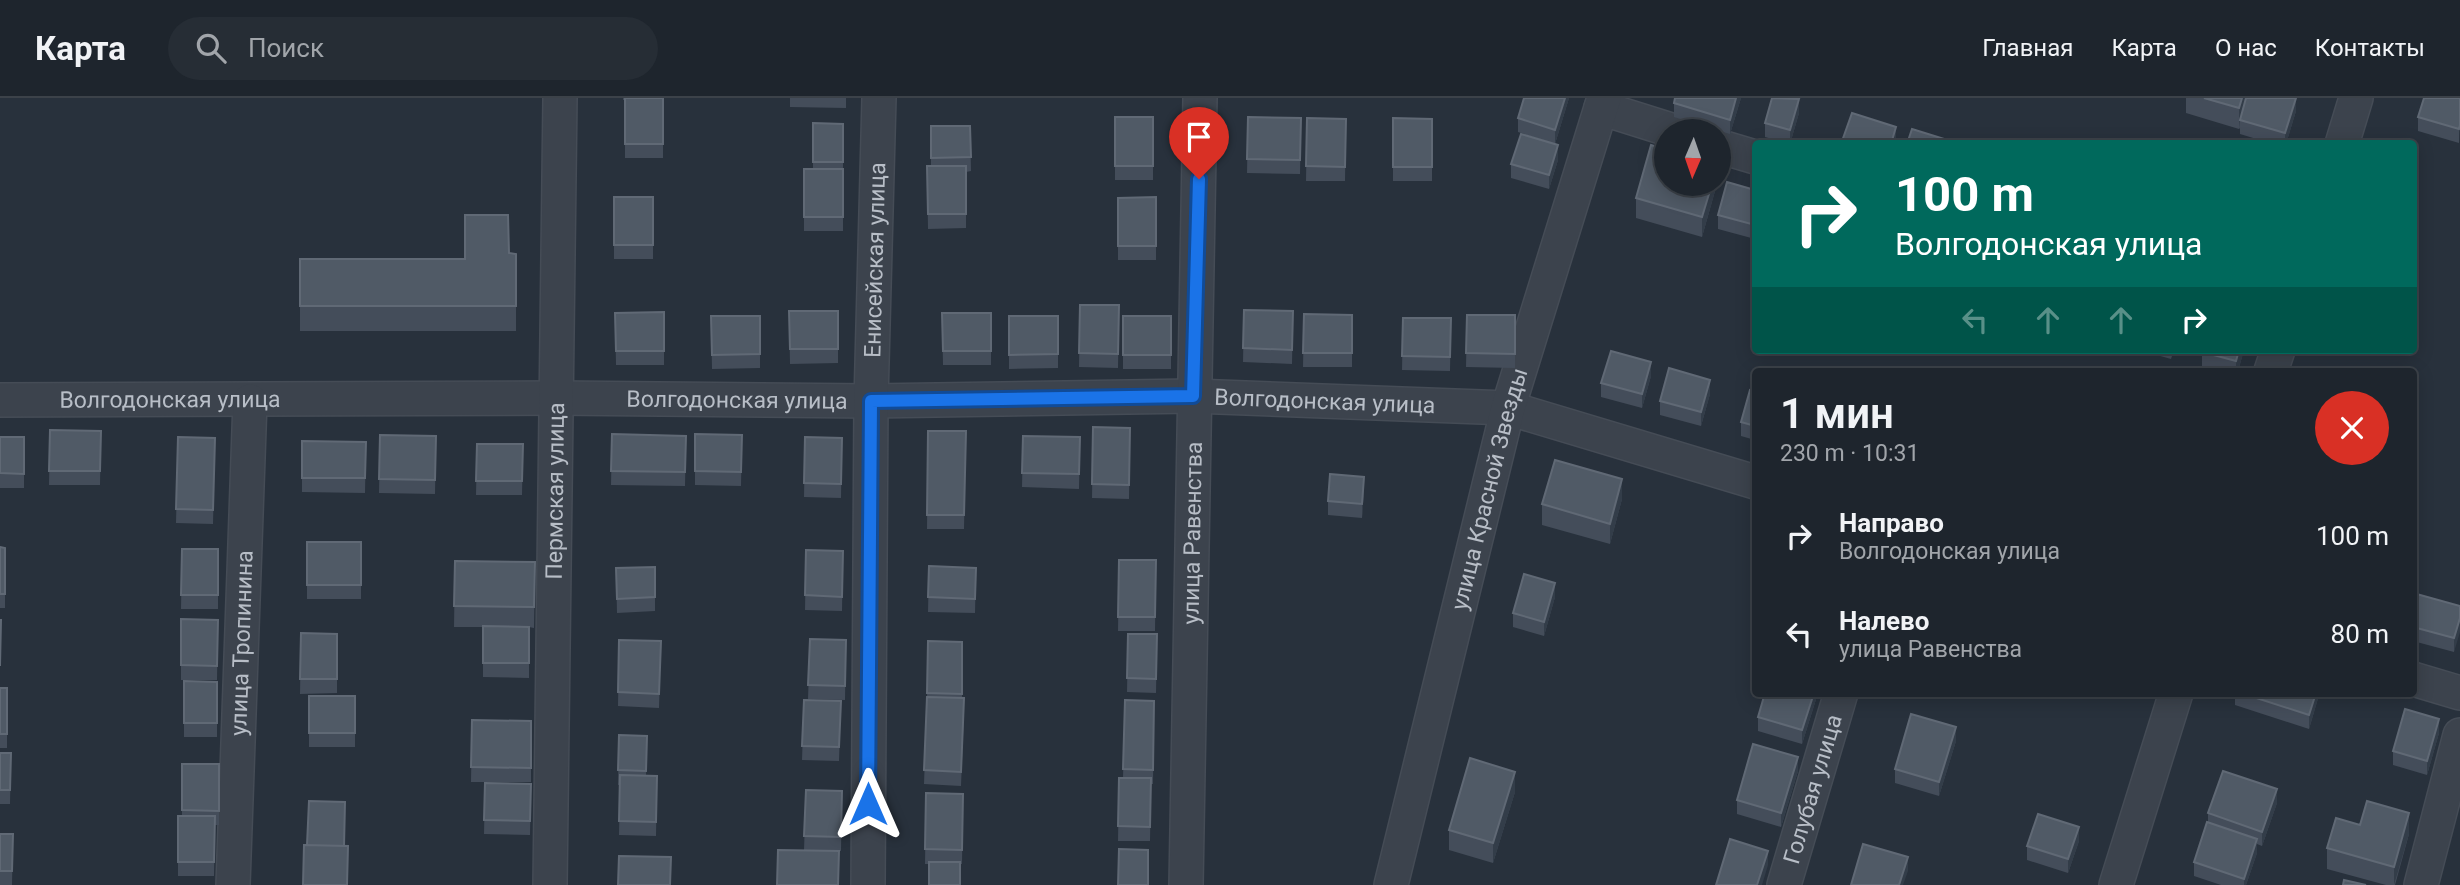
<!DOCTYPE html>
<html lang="ru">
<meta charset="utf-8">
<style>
:root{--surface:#1e252d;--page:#262d35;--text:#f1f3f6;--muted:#a1a5aa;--line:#3c4249}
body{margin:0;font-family:Roboto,sans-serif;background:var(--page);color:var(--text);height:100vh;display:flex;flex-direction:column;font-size:26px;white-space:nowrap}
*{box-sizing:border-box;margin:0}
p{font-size:23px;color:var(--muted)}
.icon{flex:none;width:38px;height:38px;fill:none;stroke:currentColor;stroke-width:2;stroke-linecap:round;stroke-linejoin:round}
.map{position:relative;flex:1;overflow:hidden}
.drawer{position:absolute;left:1752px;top:270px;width:665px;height:329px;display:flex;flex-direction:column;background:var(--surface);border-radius:7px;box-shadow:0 4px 18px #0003,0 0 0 2px var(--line)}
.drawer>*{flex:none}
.guide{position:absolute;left:1752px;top:42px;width:665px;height:214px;border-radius:7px;box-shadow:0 4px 18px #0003,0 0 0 2px var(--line);background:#00695c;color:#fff;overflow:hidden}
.needle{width:46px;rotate:182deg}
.fabs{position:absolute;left:1654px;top:21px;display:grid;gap:14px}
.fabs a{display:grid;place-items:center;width:77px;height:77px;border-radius:50%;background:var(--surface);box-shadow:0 4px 18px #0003,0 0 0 2px var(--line);font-size:35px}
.pin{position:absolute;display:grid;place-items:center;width:60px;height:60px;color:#fff;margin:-72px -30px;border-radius:50% 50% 50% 0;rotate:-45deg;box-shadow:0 0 7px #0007}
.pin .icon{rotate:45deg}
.me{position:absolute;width:77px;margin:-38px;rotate:0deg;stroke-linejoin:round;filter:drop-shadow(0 0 5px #0008)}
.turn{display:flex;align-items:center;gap:24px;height:147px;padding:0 28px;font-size:32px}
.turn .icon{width:91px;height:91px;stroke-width:2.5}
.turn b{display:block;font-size:49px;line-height:60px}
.lanes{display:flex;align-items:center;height:66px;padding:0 28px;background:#0003;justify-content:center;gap:35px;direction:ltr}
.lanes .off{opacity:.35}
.round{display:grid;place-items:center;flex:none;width:74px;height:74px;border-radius:37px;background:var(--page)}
.headline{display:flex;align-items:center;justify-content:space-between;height:119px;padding:0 28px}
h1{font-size:42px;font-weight:600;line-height:52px}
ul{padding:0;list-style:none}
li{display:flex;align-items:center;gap:21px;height:98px;padding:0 28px}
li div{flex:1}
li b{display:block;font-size:26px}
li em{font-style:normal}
header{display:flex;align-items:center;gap:42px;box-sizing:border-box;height:98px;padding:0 35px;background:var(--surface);border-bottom:2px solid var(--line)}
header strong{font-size:33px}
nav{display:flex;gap:38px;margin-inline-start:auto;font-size:24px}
.search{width:490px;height:63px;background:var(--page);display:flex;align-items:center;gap:18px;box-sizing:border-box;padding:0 24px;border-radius:38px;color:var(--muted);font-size:26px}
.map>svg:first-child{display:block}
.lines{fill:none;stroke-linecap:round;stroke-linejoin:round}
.minor-casing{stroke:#454c56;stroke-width:36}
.minor{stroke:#3c434d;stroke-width:33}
.wall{fill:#444d5a}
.shaded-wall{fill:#333d49}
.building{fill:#505a66;stroke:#606975;stroke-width:2}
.route-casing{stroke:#114b97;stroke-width:18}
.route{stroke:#1a73e8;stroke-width:12}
.labels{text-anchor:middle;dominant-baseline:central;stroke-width:7;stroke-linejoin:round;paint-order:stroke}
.street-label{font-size:23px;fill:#b8bec7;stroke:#212832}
</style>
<header>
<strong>Карта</strong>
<div class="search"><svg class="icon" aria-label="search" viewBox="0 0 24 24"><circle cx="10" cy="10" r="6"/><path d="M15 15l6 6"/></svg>Поиск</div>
<nav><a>Главная</a><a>Карта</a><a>О нас</a><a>Контакты</a></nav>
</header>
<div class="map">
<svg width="2460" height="787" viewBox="0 0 2460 787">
<rect width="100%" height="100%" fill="#28313c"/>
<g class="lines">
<defs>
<g id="minor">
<path d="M 1601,10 L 1674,33"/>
<path d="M 2342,46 L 2356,0"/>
<path d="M 1718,48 L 1755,59"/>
<path d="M 2271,273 L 2278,252"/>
<path id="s1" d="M 0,302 L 557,300 L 871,303 L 1193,298 L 1508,310 L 1755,384"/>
<path d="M 2413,581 L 2460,595"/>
<path id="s2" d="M 233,787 L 250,303"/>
<path id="s3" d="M 550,787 L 560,0"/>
<path id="s4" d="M 868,787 L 871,303 L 879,0"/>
<path id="s5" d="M 1186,787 L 1200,0"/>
<path id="s6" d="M 1391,787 L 1508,310 L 1604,0"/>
<path id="s7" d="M 1784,787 L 1841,595"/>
<path d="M 2116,787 L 2176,595"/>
<path d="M 2421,787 L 2460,637"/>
</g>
</defs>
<use href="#minor" class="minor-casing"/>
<use href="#minor" class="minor"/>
</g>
<path class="wall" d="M 623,0 L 663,0 L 663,60 L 625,60 L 625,2 L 623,2 Z
M 790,0 L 846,0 L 846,10 L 790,9 Z
M 1524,0 L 1569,0 L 1555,46 L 1518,34 L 1518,20 Z
M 1741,0 L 1730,36 L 1674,19 L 1674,5 Z
M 2186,0 L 2296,0 L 2296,13 L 2286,46 L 2273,46 L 2240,36 L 2240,30 L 2239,31 L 2186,15 Z
M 2460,0 L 2459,45 L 2418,33 L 2418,19 Z
M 1799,15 L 1790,46 L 1765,39 L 1765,25 Z
M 1115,19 L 1153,19 L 1153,82 L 1115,82 Z
M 1248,19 L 1301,20 L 1300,76 L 1247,75 Z
M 1307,20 L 1346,21 L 1345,83 L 1306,83 Z
M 1393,20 L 1432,21 L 1432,83 L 1393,83 Z
M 813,25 L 843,26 L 843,133 L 804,133 L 804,71 L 813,71 Z
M 931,28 L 970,28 L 971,73 L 966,74 L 966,130 L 928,131 L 927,68 L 931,68 Z
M 1558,62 L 1549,91 L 1511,80 L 1511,66 Z
M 1717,86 L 1702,139 L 1636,120 L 1636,100 Z
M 1755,92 L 1755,141 L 1718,131 L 1718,117 Z
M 614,99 L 653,99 L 653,161 L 614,161 Z
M 1156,99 L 1156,162 L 1118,162 L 1118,100 Z
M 509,155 L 516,156 L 516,233 L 300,233 L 300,161 L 465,161 Z
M 1080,207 L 1119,207 L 1118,270 L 1079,269 Z
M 1244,212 L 1293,213 L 1292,266 L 1243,264 Z
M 789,213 L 838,213 L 838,265 L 790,266 Z
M 664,214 L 664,267 L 616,267 L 615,215 Z
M 942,215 L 991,215 L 991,267 L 943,267 Z
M 1304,216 L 1352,217 L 1352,269 L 1303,269 Z
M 1467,217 L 1515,217 L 1515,270 L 1466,269 Z
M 711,218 L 760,218 L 760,270 L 712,271 Z
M 1009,218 L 1058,218 L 1058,270 L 1009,271 Z
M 1123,218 L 1171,218 L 1171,271 L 1123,271 Z
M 1403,220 L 1451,220 L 1450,273 L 1402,272 Z
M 2139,252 L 2174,252 L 2171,261 Z
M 2244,252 L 2238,273 L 2220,273 L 2202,268 L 2202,254 Z
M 1651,278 L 1642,310 L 1601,299 L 1601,285 Z
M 1755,293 L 1755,342 L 1741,338 L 1741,324 Z
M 1710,296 L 1701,328 L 1660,317 L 1660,303 Z
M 1093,329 L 1130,330 L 1129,401 L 1092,400 Z
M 50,332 L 101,333 L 100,387 L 49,387 Z
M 928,333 L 966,333 L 964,431 L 927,431 Z
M 612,336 L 686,338 L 685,388 L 611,387 Z
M 695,336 L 742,337 L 741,388 L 695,387 Z
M 380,337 L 436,338 L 435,396 L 379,395 Z
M 1023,338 L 1080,339 L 1079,391 L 1022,389 Z
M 0,339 L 24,339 L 24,390 L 0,390 Z
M 178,339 L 215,340 L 213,426 L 176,425 Z
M 805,339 L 842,340 L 841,400 L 804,399 Z
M 302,343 L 366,344 L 365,395 L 302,394 Z
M 477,346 L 523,346 L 522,397 L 476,397 Z
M 1364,393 L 1362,420 L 1328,417 L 1328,403 Z
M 1622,401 L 1610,446 L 1542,427 L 1542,406 Z
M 307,444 L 361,444 L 361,501 L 307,501 Z
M 0,449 L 5,450 L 5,510 L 0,510 Z
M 182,451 L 218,451 L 218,511 L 181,511 Z
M 806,452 L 843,453 L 842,513 L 805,512 Z
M 1119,462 L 1156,462 L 1155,533 L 1118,533 Z
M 455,463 L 535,464 L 534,530 L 529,529 L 529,580 L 483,579 L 483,529 L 454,529 Z
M 929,468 L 976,470 L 975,515 L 928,514 Z
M 655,469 L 655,513 L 617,515 L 616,470 Z
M 2413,495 L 2460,508 L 2454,554 L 2413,543 Z
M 1555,499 L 1544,538 L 1513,529 L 1513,515 Z
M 181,521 L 218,522 L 217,582 L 181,582 Z
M 301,535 L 337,536 L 337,595 L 300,596 Z
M 1128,536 L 1157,536 L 1156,595 L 1127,594 Z
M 810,541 L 846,542 L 845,602 L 808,601 Z
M 619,542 L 661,543 L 659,610 L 618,608 Z
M 928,543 L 962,544 L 962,600 L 964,614 L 961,688 L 924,686 L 927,599 Z
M 184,583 L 217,584 L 217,639 L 184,639 Z
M 0,590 L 7,590 L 7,650 L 0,650 Z
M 1818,595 L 1802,646 L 1758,633 L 1758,619 Z
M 2235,595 L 2319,595 L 2319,597 L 2309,631 L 2235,607 Z
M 309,598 L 355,598 L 355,649 L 309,649 Z
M 804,602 L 841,603 L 839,663 L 802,662 Z
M 1125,602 L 1154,603 L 1153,686 L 1151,686 L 1150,743 L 1118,743 L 1119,680 L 1123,680 Z
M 472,622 L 531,623 L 531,684 L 471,684 Z
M 2439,635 L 2427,677 L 2393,667 L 2393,653 Z
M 619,637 L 647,638 L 646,678 L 657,678 L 656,738 L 619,737 L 620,687 L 618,687 Z
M 1956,643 L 1939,698 L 1895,685 L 1895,671 Z
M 0,655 L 11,655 L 10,706 L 0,706 Z
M 182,666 L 219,666 L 219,727 L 215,727 L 214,778 L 178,778 L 178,718 L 182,718 Z
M 1798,673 L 1781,729 L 1737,716 L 1737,702 Z
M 485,685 L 531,686 L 530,737 L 484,736 Z
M 806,692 L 842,693 L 841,753 L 804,752 Z
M 1515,694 L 1493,765 L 1449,752 L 1449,732 Z
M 926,695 L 963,696 L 962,766 L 925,766 Z
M 2277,705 L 2262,748 L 2257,746 L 2257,755 L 2246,787 L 2221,787 L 2194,778 L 2194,764 L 2208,725 L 2208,715 Z
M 2360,727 L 2409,736 L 2395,787 L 2386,787 L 2327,771 L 2327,750 Z
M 0,736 L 13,736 L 12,787 L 0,787 Z
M 2079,743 L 2068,775 L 2027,762 L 2027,748 Z"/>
<path class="shaded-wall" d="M 1565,0 L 1569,0 L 1555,46 L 1555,32 Z
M 1736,0 L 1741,0 L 1730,36 L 1730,22 Z
M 2242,0 L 2248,0 L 2240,22 L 2239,31 L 2239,10 Z
M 2296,0 L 2296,13 L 2286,46 L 2285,46 L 2285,35 Z
M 1799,1 L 1799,15 L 1790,46 L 1790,32 Z
M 1896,29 L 1896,46 L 1891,46 Z
M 1558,47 L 1558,62 L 1549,91 L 1549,77 Z
M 1712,86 L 1717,86 L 1702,139 L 1702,119 Z
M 2239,252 L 2244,252 L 2238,273 L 2236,273 L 2236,263 Z
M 1651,264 L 1651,278 L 1642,310 L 1642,296 Z
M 1710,282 L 1710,296 L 1701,328 L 1701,314 Z
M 1364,379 L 1364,393 L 1362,420 L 1362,406 Z
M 1622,381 L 1622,401 L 1610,446 L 1610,426 Z
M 1555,485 L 1555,499 L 1544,538 L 1544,524 Z
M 2460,520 L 2460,534 L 2454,554 L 2454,540 Z
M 1814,595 L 1818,595 L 1802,646 L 1802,632 Z
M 2316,595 L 2319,595 L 2319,597 L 2309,631 L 2309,617 Z
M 2439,621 L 2439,635 L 2427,677 L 2427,663 Z
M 1956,629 L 1956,643 L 1939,698 L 1939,684 Z
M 1798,659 L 1798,673 L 1781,729 L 1781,715 Z
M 1515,674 L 1515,694 L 1493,765 L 1493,745 Z
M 2277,691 L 2277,705 L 2262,748 L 2262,734 Z
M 2409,715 L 2409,736 L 2394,787 L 2394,769 Z
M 2079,729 L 2079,743 L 2068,775 L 2068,761 Z
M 2257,741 L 2257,755 L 2246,787 L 2244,787 L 2244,781 Z
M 1768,753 L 1768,767 L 1762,787 L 1757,787 Z
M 1908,759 L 1908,773 L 1903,787 L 1899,787 Z"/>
<path class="building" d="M 625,0 L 663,0 L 663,46 L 625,46 Z
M 1524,0 L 1565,0 L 1555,32 L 1518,20 Z
M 1675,0 L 1736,0 L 1730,22 L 1674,5 Z
M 1772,0 L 1799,1 L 1790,32 L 1765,25 Z
M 2204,0 L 2242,0 L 2239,10 Z
M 2246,0 L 2296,0 L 2285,35 L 2240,22 Z
M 2424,0 L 2460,0 L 2460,27 L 2459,31 L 2418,19 Z
M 1852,15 L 1896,29 L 1891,46 L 1841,46 Z
M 1115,19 L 1153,19 L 1153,68 L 1115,68 Z
M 1248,19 L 1301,20 L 1300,62 L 1247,61 Z
M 1307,20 L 1346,21 L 1345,69 L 1306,68 Z
M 1393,20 L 1432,21 L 1432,69 L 1393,69 Z
M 813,25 L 843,26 L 843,64 L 813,64 Z
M 931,28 L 970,28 L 971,59 L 931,60 Z
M 1912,31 L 1957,45 L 1907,46 Z
M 1521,36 L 1558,47 L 1549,77 L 1511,66 Z
M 1651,47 L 1666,52 L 1666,86 L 1712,86 L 1702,119 L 1636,100 Z
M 927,68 L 966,68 L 966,116 L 928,116 Z
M 804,71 L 843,71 L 843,119 L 804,119 Z
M 1727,84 L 1755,92 L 1755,127 L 1718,117 Z
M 614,99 L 653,99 L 653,147 L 614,147 Z
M 1156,99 L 1156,148 L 1118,148 L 1118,100 Z
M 465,117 L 508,117 L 509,155 L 516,156 L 516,208 L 300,208 L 300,161 L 465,161 Z
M 1080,207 L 1119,207 L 1118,256 L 1079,255 Z
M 1244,212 L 1293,213 L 1292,252 L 1243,250 Z
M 789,213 L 838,213 L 838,251 L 790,251 Z
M 664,214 L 664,253 L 616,253 L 615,215 Z
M 942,215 L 991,215 L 991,253 L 943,253 Z
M 1304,216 L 1352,217 L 1352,255 L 1303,255 Z
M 1467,217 L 1515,217 L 1515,256 L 1466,255 Z
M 711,218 L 760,218 L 760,256 L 712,257 Z
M 1009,218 L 1058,218 L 1058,256 L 1009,257 Z
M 1123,218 L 1171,218 L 1171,257 L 1123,257 Z
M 1403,220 L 1451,220 L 1450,259 L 1402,258 Z
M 2202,252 L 2239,252 L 2236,263 L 2202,254 Z
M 1611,253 L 1651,264 L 1642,296 L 1601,285 Z
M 1669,270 L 1710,282 L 1701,314 L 1660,303 Z
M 1750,292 L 1755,293 L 1755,328 L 1741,324 Z
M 1093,329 L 1130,330 L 1129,387 L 1092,386 Z
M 50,332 L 101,333 L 100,373 L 49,373 Z
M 928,333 L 966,333 L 964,417 L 927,417 Z
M 612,336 L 686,338 L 685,374 L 611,373 Z
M 695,336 L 742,337 L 741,374 L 695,373 Z
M 380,337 L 436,338 L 435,382 L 379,381 Z
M 1023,338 L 1080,339 L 1079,376 L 1022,375 Z
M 0,339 L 24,339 L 24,376 L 0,375 Z
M 178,339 L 215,340 L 213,412 L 176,411 Z
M 805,339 L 842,340 L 841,386 L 804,385 Z
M 302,343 L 366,344 L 365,380 L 302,380 Z
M 477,346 L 523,346 L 522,383 L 476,383 Z
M 1555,362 L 1622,381 L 1610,426 L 1542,406 Z
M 1330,376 L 1364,379 L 1362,406 L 1328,403 Z
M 307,444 L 361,444 L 361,487 L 307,487 Z
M 0,449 L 5,450 L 5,496 L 0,496 Z
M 182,451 L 218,451 L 218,497 L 181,497 Z
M 806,452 L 843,453 L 842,499 L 805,497 Z
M 1119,462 L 1156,462 L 1155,519 L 1118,519 Z
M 455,463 L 535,464 L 534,509 L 454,508 Z
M 929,468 L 976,470 L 975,501 L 928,499 Z
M 655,469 L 655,499 L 617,501 L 616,470 Z
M 1524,476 L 1555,485 L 1544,524 L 1513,515 Z
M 2413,495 L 2460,508 L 2460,520 L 2454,540 L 2413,529 Z
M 181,521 L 218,522 L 217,568 L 181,567 Z
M 0,522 L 1,522 L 0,568 Z
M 483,528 L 529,529 L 529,565 L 483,565 Z
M 301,535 L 337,536 L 337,581 L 300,581 Z
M 1128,536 L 1157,536 L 1156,581 L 1127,580 Z
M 810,541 L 846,542 L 845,588 L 808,587 Z
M 619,542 L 661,543 L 659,596 L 618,594 Z
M 928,543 L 962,544 L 962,596 L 927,595 Z
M 184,583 L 217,584 L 217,625 L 184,625 Z
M 0,590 L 7,590 L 7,636 L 0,636 Z
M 1765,595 L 1814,595 L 1802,632 L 1758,619 Z
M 2241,595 L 2316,595 L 2309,617 Z
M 309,598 L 355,598 L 355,635 L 309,635 Z
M 927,599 L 964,600 L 961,674 L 924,672 Z
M 804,602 L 841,603 L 839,649 L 802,648 Z
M 1125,602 L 1154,603 L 1153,672 L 1123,671 Z
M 2405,611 L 2439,621 L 2427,663 L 2393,653 Z
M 1911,616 L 1956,629 L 1939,684 L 1895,671 Z
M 472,622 L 531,623 L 531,670 L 471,669 Z
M 619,637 L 647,638 L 646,673 L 618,672 Z
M 1753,646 L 1798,659 L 1781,715 L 1737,702 Z
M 0,655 L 11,655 L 10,692 L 0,692 Z
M 1470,660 L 1515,674 L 1493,745 L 1449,732 Z
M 182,666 L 219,666 L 219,713 L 182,712 Z
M 2223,673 L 2277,691 L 2262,734 L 2208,715 Z
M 620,677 L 657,678 L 656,724 L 619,723 Z
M 1119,680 L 1151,680 L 1150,729 L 1118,728 Z
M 485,685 L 531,686 L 530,723 L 484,722 Z
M 806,692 L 842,693 L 841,739 L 804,738 Z
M 926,695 L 963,696 L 962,752 L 925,751 Z
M 309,703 L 345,704 L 344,748 L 307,747 Z
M 2367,703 L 2409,715 L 2394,769 L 2327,750 L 2336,720 L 2360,727 Z
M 2038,716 L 2079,729 L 2068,761 L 2027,748 Z
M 178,718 L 215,718 L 214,764 L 178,764 Z
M 2207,724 L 2257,741 L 2244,781 L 2194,764 Z
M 0,736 L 13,736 L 12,773 L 0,773 Z
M 1730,741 L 1768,753 L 1757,787 L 1716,787 Z
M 1863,746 L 1908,759 L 1899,787 L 1851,787 Z
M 304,747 L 348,748 L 347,787 L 303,787 Z
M 1119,751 L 1148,752 L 1148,787 L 1118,787 Z
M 778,752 L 839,753 L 838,787 L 777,787 Z
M 619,758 L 671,759 L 670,787 L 618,787 Z
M 929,764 L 960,764 L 960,787 L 929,787 Z
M 2344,782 L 2366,787 L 2343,787 Z"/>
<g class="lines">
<defs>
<path id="route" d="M 868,706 L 871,303 L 1193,298 L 1199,81"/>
</defs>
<use href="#route" class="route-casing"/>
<use href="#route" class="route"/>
</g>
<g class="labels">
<g class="street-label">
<text stroke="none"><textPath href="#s4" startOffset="625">Енисейская улица</textPath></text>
<text stroke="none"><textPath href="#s1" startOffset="170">Волгодонская улица</textPath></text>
<text stroke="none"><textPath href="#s1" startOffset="737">Волгодонская улица</textPath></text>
<text stroke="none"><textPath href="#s1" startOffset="1325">Волгодонская улица</textPath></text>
<text stroke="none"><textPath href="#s6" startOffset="408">улица Красной Звезды</textPath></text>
<text stroke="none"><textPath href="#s3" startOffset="394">Пермская улица</textPath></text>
<text stroke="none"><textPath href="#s5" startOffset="352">улица Равенства</textPath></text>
<text stroke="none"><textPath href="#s2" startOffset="242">улица Тропинина</textPath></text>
<text stroke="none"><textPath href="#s7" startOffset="100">Голубая улица</textPath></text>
</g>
</g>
</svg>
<div class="fabs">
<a><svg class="needle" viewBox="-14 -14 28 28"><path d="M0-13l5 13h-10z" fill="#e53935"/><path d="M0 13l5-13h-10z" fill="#a1a5aa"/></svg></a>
</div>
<div class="pin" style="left:1199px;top:81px;background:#d93025"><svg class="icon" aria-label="arrive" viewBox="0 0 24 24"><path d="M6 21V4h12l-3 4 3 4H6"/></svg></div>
<svg class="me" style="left:868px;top:706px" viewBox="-20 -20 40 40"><path d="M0-17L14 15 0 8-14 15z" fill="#1a73e8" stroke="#fff" stroke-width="4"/></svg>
<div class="guide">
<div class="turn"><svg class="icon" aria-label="right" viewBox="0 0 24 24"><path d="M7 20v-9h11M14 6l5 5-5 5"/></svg><div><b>100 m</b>Волгодонская улица</div></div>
<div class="lanes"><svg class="icon off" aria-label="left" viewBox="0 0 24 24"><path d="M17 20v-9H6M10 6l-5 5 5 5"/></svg><svg class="icon off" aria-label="ahead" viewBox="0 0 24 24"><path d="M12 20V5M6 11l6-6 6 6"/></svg><svg class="icon off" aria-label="ahead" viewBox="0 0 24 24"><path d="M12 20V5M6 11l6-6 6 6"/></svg><svg class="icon" aria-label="right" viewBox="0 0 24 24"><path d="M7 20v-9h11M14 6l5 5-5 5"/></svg></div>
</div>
<section class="drawer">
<div class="headline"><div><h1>1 мин</h1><p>230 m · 10:31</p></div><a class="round" style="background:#d93025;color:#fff"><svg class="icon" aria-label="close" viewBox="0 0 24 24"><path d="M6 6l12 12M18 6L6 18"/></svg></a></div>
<ul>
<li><svg class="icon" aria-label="right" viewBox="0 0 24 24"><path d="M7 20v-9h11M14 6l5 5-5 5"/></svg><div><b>Направо</b><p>Волгодонская улица</p></div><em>100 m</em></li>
<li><svg class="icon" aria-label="left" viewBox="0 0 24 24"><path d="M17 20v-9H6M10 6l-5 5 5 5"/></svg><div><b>Налево</b><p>улица Равенства</p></div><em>80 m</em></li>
</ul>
</section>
</div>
